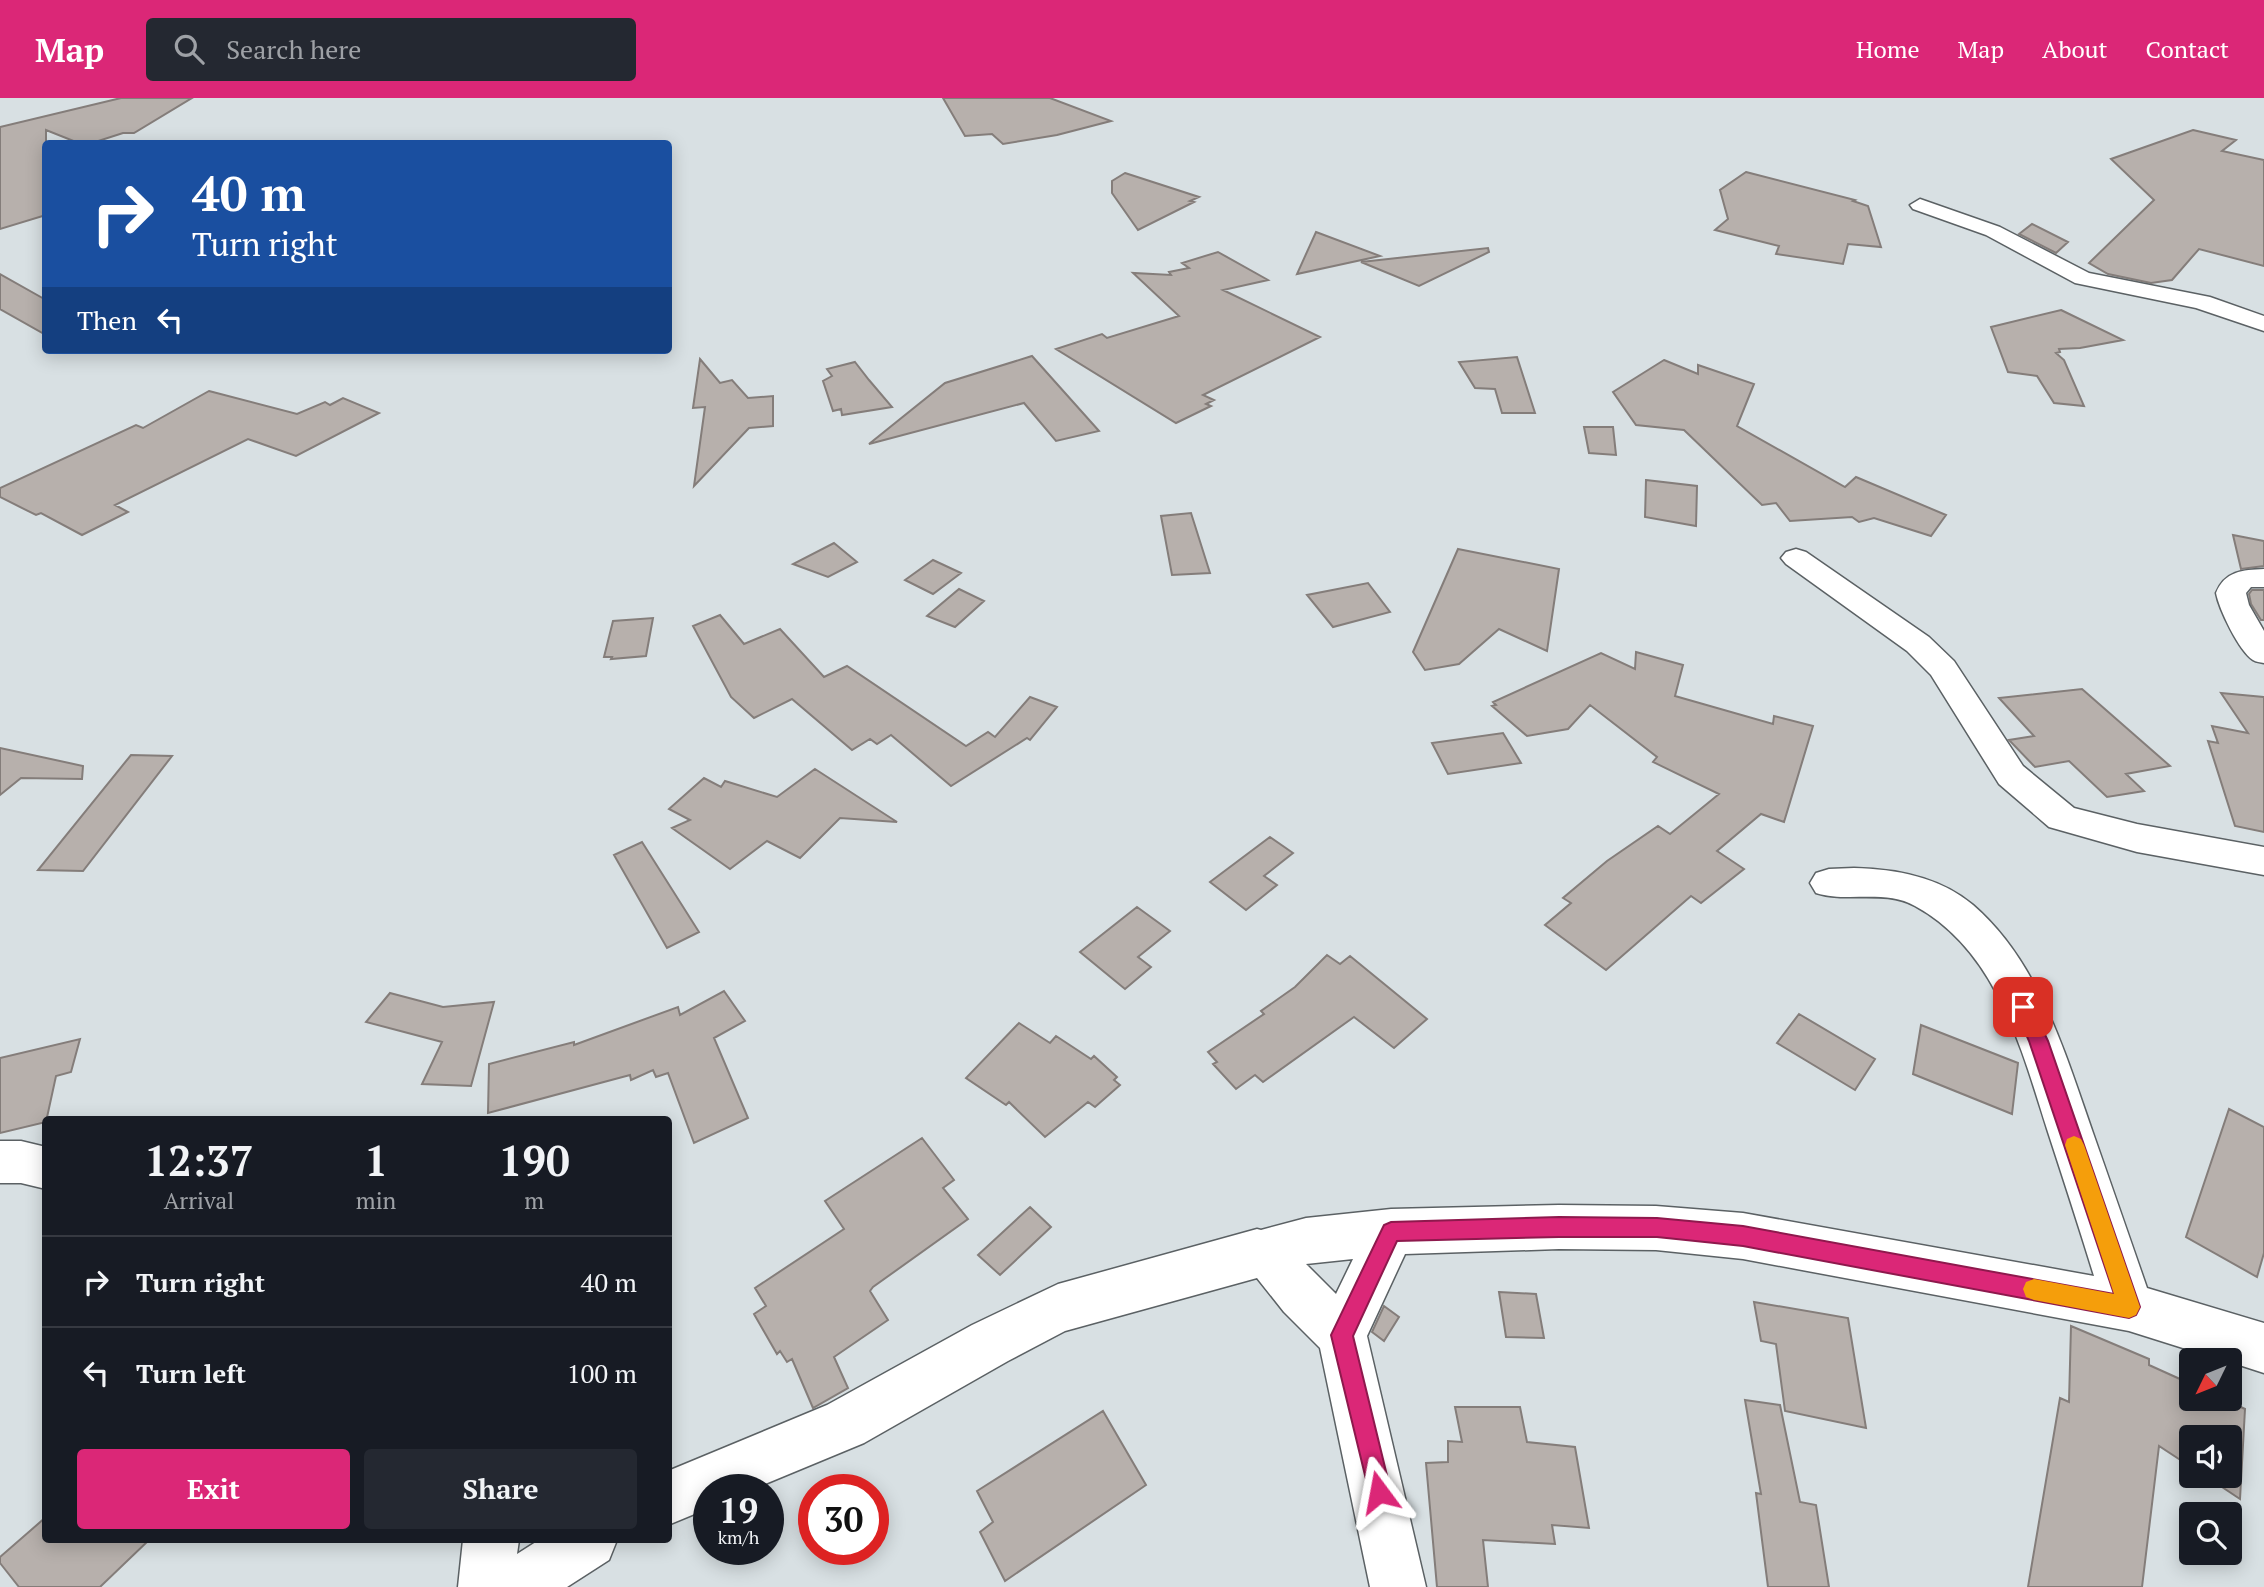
<!DOCTYPE html>
<style>
:root{--surface:#171b24;--page:#242831;--text:#f1f3f6;--muted:#9ea1a6;--line:#363941;--accent:#db2777}
body{margin:0;font-family:"PT Serif",serif;background:var(--page);color:var(--text);height:100vh;display:flex;flex-direction:column;font-size:26px;white-space:nowrap}
*{box-sizing:border-box;margin:0}
p{font-size:23px;color:var(--muted)}
.icon{flex:none;width:38px;height:38px;fill:none;stroke:currentColor;stroke-width:2;stroke-linecap:round;stroke-linejoin:round}
.map{position:relative;flex:1;overflow:hidden}
.drawer{position:absolute;left:42px;top:1018px;width:630px;height:427px;display:flex;flex-direction:column;background:var(--surface);border-radius:7px;box-shadow:0 4px 18px #0003}
.drawer>*{flex:none}
.hud{position:absolute;left:42px;top:42px;width:630px;height:214px;border-radius:7px;box-shadow:0 4px 18px #0003;background:#1a4fa0;color:#fff;overflow:hidden}
.needle{width:46px;rotate:227deg}
.buttons{position:absolute;left:2179px;top:1250px;display:grid;gap:14px}
.buttons a{display:grid;place-items:center;width:63px;height:63px;border-radius:7px;background:var(--surface);box-shadow:0 4px 18px #0003;font-size:35px}
.speed{position:absolute;left:693px;top:1376px;display:flex;gap:14px;font-size:35px;font-weight:700;text-align:center}
.speed>*{display:grid;place-content:center;width:91px;height:91px;border-radius:50%;background:var(--surface);box-shadow:0 4px 18px #0003;line-height:1}
.speed small{font-size:18px;font-weight:400}
.speed .limit{border:10px solid #d22;background:#fff;color:#111}
.pin{position:absolute;display:grid;place-items:center;width:60px;height:60px;color:#fff;margin:-30px;border-radius:14px;box-shadow:0 4px 10px #0006}
.me{position:absolute;width:77px;margin:-38px;rotate:347deg;stroke-linejoin:round;filter:drop-shadow(0 0 5px #0008)}
.turn{display:flex;align-items:center;gap:24px;height:147px;padding:0 35px;font-size:32px}
.turn .icon{width:91px;height:91px;stroke-width:2.5}
.turn b{display:block;font-size:49px;line-height:60px}
.then{display:flex;align-items:center;height:66px;padding:0 35px;background:#0003;gap:14px;font-size:26px}
.eta{display:flex;justify-content:space-evenly;align-items:center;height:119px;text-align:center}
.eta b{font-size:42px;font-weight:600;line-height:49px}
.cta{display:flex;gap:14px;margin-top:auto;padding:14px 35px}
.cta a{flex:1;height:80px;border-radius:7px;background:var(--accent);color:#fff;font-size:28px;font-weight:600;line-height:80px;text-align:center}
.cta a+a{background:var(--page);color:var(--text)}
ul{padding:0;list-style:none}
li{display:flex;align-items:center;gap:21px;height:91px;padding:0 35px;border-top:2px solid var(--line)}
li div{flex:1}
li b{display:block;font-size:26px}
li em{font-style:normal}
header{display:flex;align-items:center;gap:42px;box-sizing:border-box;height:98px;padding:0 35px;background:var(--accent);color:#fff}
header strong{font-size:33px}
nav{display:flex;gap:38px;margin-inline-start:auto;font-size:24px}
.search{width:490px;height:63px;background:var(--page);display:flex;align-items:center;gap:18px;box-sizing:border-box;padding:0 24px;border-radius:7px;color:var(--muted);font-size:26px}
.map>svg:first-child{display:block}
.building{fill:#b7b0ac;stroke:#847d7a;stroke-width:2}
.lines{fill:none;stroke-linecap:round;stroke-linejoin:round}
.minor-casing{stroke:#5b6164;stroke-width:3}
.minor{fill:#fff;fill-rule:evenodd}
.route{fill:#db2777;stroke:#8e194d;stroke-width:2}
.slow{fill:#f59e0b}
</style>
<header>
<strong>Map</strong>
<div class="search"><svg class="icon" aria-label="search" viewBox="0 0 24 24"><circle cx="10" cy="10" r="6"/><path d="M15 15l6 6"/></svg>Search here</div>
<nav><a>Home</a><a>Map</a><a>About</a><a>Contact</a></nav>
</header>
<div class="map">
<svg width="2264" height="1489" viewBox="0 0 2264 1489">
<rect width="100%" height="100%" fill="#d8e0e3"/>
<path class="building" d="M 121,0 L 192,0 L 134,35 L 123,35 L 89,46 L 81,46 L 46,32 L 46,117 L 0,131 L 0,29 Z
M 943,0 L 1050,0 L 1111,23 L 1057,37 L 1003,46 L 992,36 L 965,38 Z
M 2193,32 L 2236,42 L 2222,53 L 2264,62 L 2264,168 L 2199,151 L 2172,182 L 2151,185 L 2108,176 L 2089,165 L 2154,102 L 2111,61 Z
M 1746,74 L 1855,102 L 1853,103 L 1868,108 L 1881,149 L 1848,146 L 1843,166 L 1776,156 L 1779,148 L 1715,132 L 1728,121 L 1720,92 Z
M 1125,75 L 1199,99 L 1190,103 L 1194,104 L 1138,132 L 1112,95 L 1112,83 Z
M 2032,126 L 2068,144 L 2056,155 L 2019,136 Z
M 1316,134 L 1380,158 L 1297,176 Z
M 1488,150 L 1489,154 L 1419,188 L 1361,164 Z
M 1218,154 L 1268,182 L 1223,192 L 1320,239 L 1203,297 L 1214,302 L 1206,306 L 1211,308 L 1176,325 L 1056,251 L 1102,236 L 1107,240 L 1179,218 L 1133,175 L 1171,177 L 1169,174 L 1189,170 L 1182,165 Z
M 0,176 L 46,202 L 46,237 L 0,211 Z
M 2061,212 L 2123,242 L 2080,250 L 2059,251 L 2060,254 L 2056,255 L 2064,262 L 2084,308 L 2054,305 L 2037,278 L 2008,274 L 1991,229 Z
M 1032,258 L 1099,333 L 1056,343 L 1024,305 L 869,346 L 945,285 Z
M 1517,259 L 1535,315 L 1502,315 L 1495,291 L 1475,290 L 1459,264 Z
M 700,261 L 720,285 L 732,282 L 748,300 L 773,298 L 773,328 L 749,330 L 694,388 L 705,309 L 693,310 Z
M 1664,262 L 1698,276 L 1698,267 L 1754,286 L 1737,328 L 1845,389 L 1856,379 L 1946,417 L 1931,438 L 1874,420 L 1859,424 L 1852,419 L 1790,423 L 1776,405 L 1762,407 L 1684,332 L 1636,327 L 1613,294 Z
M 855,264 L 869,282 L 892,309 L 842,317 L 841,311 L 833,313 L 823,283 L 832,278 L 827,271 Z
M 209,293 L 297,316 L 325,304 L 330,307 L 343,300 L 379,315 L 296,358 L 248,341 L 115,407 L 128,414 L 82,437 L 41,415 L 36,417 L 0,399 L 0,390 L 136,327 L 143,330 Z
M 1584,329 L 1613,329 L 1616,357 L 1589,355 Z
M 1646,382 L 1697,388 L 1696,428 L 1645,419 Z
M 1191,415 L 1210,475 L 1172,477 L 1161,418 Z
M 2233,437 L 2264,443 L 2264,468 L 2241,471 Z
M 834,445 L 857,464 L 828,479 L 793,466 Z
M 1458,451 L 1559,471 L 1547,553 L 1499,531 L 1459,566 L 1425,572 L 1413,554 Z
M 933,462 L 961,475 L 933,496 L 905,482 Z
M 1368,485 L 1390,514 L 1333,529 L 1307,497 Z
M 959,491 L 984,503 L 955,529 L 927,518 Z
M 2252,492 L 2264,492 L 2264,522 L 2261,522 L 2251,506 L 2249,496 Z
M 720,517 L 744,546 L 780,531 L 824,579 L 847,568 L 966,648 L 988,634 L 995,639 L 1030,599 L 1057,609 L 1030,642 L 1027,640 L 951,688 L 891,637 L 877,646 L 870,641 L 852,652 L 792,601 L 754,620 L 731,599 L 693,528 Z
M 653,520 L 646,558 L 611,561 L 612,559 L 604,559 L 613,523 Z
M 1636,554 L 1683,567 L 1675,598 L 1773,626 L 1774,618 L 1813,628 L 1784,724 L 1761,716 L 1717,753 L 1744,771 L 1701,805 L 1691,798 L 1606,872 L 1545,827 L 1571,805 L 1563,800 L 1607,763 L 1658,728 L 1670,736 L 1719,696 L 1653,664 L 1657,659 L 1590,607 L 1568,631 L 1527,638 L 1492,608 L 1496,607 L 1493,604 L 1601,555 L 1635,571 Z
M 2082,591 L 2170,668 L 2126,676 L 2144,693 L 2107,699 L 2069,663 L 2035,669 L 2009,642 L 2034,638 L 1999,600 Z
M 2221,595 L 2264,599 L 2264,734 L 2235,728 L 2208,643 L 2218,645 L 2212,628 L 2248,635 Z
M 1503,635 L 1521,665 L 1448,676 L 1432,645 Z
M 0,650 L 83,668 L 82,681 L 21,680 L 0,697 Z
M 131,657 L 172,658 L 83,773 L 38,772 Z
M 815,671 L 897,724 L 840,720 L 800,760 L 767,743 L 730,771 L 672,730 L 690,722 L 669,711 L 704,680 L 721,689 L 725,683 L 777,699 Z
M 1270,739 L 1293,755 L 1264,778 L 1277,787 L 1246,812 L 1210,784 Z
M 642,744 L 699,834 L 667,850 L 614,757 Z
M 1137,809 L 1170,833 L 1138,859 L 1151,869 L 1125,891 L 1080,854 Z
M 1327,857 L 1340,866 L 1350,858 L 1427,921 L 1394,950 L 1354,919 L 1263,984 L 1255,977 L 1236,991 L 1213,966 L 1217,964 L 1208,954 L 1264,916 L 1261,913 L 1295,889 Z
M 724,893 L 745,923 L 714,940 L 748,1020 L 694,1045 L 668,975 L 656,979 L 653,972 L 631,982 L 630,977 L 488,1015 L 489,966 L 574,944 L 574,947 L 678,909 L 680,917 Z
M 390,895 L 443,909 L 494,904 L 471,988 L 422,986 L 442,944 L 366,924 Z
M 1799,916 L 1875,961 L 1855,992 L 1777,945 Z
M 1019,925 L 1050,945 L 1056,938 L 1091,961 L 1094,958 L 1117,979 L 1114,982 L 1120,987 L 1095,1009 L 1088,1004 L 1045,1039 L 1009,1004 L 1006,1007 L 966,980 Z
M 1921,927 L 2018,965 L 2012,1016 L 1913,976 Z
M 80,941 L 71,974 L 56,978 L 46,1024 L 0,1035 L 0,960 Z
M 2229,1011 L 2264,1029 L 2264,1155 L 2257,1179 L 2186,1139 Z
M 922,1040 L 954,1082 L 943,1090 L 968,1121 L 873,1189 L 870,1193 L 888,1222 L 834,1259 L 848,1290 L 813,1310 L 792,1261 L 787,1264 L 780,1253 L 777,1256 L 754,1216 L 766,1208 L 755,1190 L 844,1131 L 825,1103 Z
M 1030,1109 L 1051,1129 L 1000,1177 L 978,1157 Z
M 1499,1194 L 1536,1196 L 1544,1240 L 1506,1239 Z
M 1754,1204 L 1848,1220 L 1866,1330 L 1785,1313 L 1776,1246 L 1761,1243 Z
M 1384,1208 L 1399,1219 L 1384,1243 L 1372,1234 Z
M 2071,1228 L 2149,1261 L 2149,1267 L 2191,1286 L 2191,1300 L 2221,1300 L 2245,1311 L 2240,1401 L 2204,1377 L 2230,1377 L 2230,1339 L 2191,1339 L 2191,1369 L 2159,1348 L 2142,1489 L 2028,1489 L 2060,1300 L 2069,1304 Z
M 1745,1302 L 1780,1307 L 1800,1404 L 1816,1407 L 1829,1489 L 1768,1489 L 1756,1395 L 1761,1396 Z
M 1455,1309 L 1520,1309 L 1527,1344 L 1575,1349 L 1589,1430 L 1552,1427 L 1555,1446 L 1483,1442 L 1488,1489 L 1437,1489 L 1426,1365 L 1448,1364 L 1448,1343 L 1462,1344 Z
M 1103,1313 L 1146,1387 L 1005,1483 L 980,1434 L 993,1424 L 977,1393 Z
M 46,1419 L 46,1442 L 149,1442 L 100,1489 L 19,1489 L 0,1465 L 0,1459 Z"/>
<g class="lines">
<defs>
<path id="minor" d="M 1920,101 L 2000,129 L 2089,175 L 2210,199 L 2264,218 L 2264,233 L 2196,210 L 2075,185 L 1986,137 L 1913,111 L 1910,107 Z
M 1796,451 L 1806,454 L 1929,539 L 1954,563 L 2023,668 L 2074,710 L 2137,726 L 2264,749 L 2264,777 L 2137,754 L 2049,729 L 1999,686 L 1931,577 L 1907,553 L 1786,466 L 1781,460 L 1786,454 Z
M 2264,471 L 2264,489 L 2251,489 L 2246,495 L 2249,507 L 2264,533 L 2264,565 C 2260,564 2256,564 2253,562 C 2239,553 2219,511 2216,495 C 2225,473 2242,472 2264,471 Z
M 1854,770 C 1897,771 1940,779 1973,807 C 2039,864 2065,955 2093,1035 C 2111,1086 2129,1138 2147,1190 L 2264,1225 L 2264,1275 L 2230,1264 L 2230,1262 L 2221,1262 L 2129,1233 L 1743,1161 L 1656,1152 L 1559,1151 L 1405,1156 L 1367,1238 L 1426,1489 L 1370,1489 L 1320,1250 L 1284,1214 L 1257,1180 L 1065,1233 L 1008,1263 L 864,1345 L 753,1391 L 709,1391 L 709,1410 L 668,1427 L 668,1373 L 827,1307 L 972,1227 L 1058,1186 L 1257,1131 L 1261,1132 L 1306,1120 L 1391,1111 L 1559,1107 L 1656,1108 L 1743,1115 L 2094,1178 C 2079,1129 2063,1080 2047,1031 C 2021,949 1996,852 1915,808 C 1885,791 1847,805 1816,795 L 1810,785 L 1816,775 L 1829,771 ZM 1353,1161 L 1336,1196 L 1306,1166 Z
M 0,1043 L 21,1043 L 46,1049 L 46,1091 L 21,1085 L 0,1085 Z
M 463,1442 L 519,1442 L 517,1456 L 539,1442 L 617,1442 L 609,1462 L 567,1489 L 458,1489 Z"/>
</defs>
<use href="#minor" class="minor-casing"/>
<use href="#minor" class="minor"/>
</g>
<path class="route" d="M 2023,901 L 2029,903 L 2048,943 L 2140,1209 L 2136,1217 L 2129,1220 L 1743,1148 L 1657,1139 L 1559,1139 L 1397,1143 L 1353,1238 L 1391,1394 L 1387,1402 L 1379,1405 L 1371,1402 L 1331,1237 L 1384,1127 L 1391,1124 L 1559,1119 L 1657,1120 L 1743,1128 L 2114,1196 L 2029,943 L 2014,909 L 2017,903 Z"/>
<path class="slow" d="M 2074,1038 L 2081,1041 L 2084,1047 L 2140,1209 L 2136,1217 L 2129,1220 L 2034,1202 L 2026,1199 L 2023,1191 L 2026,1184 L 2034,1181 L 2114,1196 L 2065,1047 L 2067,1041 Z"/>
</svg>
<div class="buttons">
<a><svg class="needle" viewBox="-14 -14 28 28"><path d="M0-13l5 13h-10z" fill="#e53935"/><path d="M0 13l5-13h-10z" fill="#9ea1a6"/></svg></a>
<a><svg class="icon" aria-label="sound" viewBox="0 0 24 24"><path d="M4 9h4l5-4v14l-5-4H4zM17 9q2 3 0 6"/></svg></a>
<a><svg class="icon" aria-label="search" viewBox="0 0 24 24"><circle cx="10" cy="10" r="6"/><path d="M15 15l6 6"/></svg></a>
</div>
<div class="speed"><div>19<small>km/h</small></div><div class="limit">30</div></div>
<div class="pin" style="left:2023px;top:909px;background:#d93025"><svg class="icon" aria-label="arrive" viewBox="0 0 24 24"><path d="M6 21V4h12l-3 4 3 4H6"/></svg></div>
<svg class="me" style="left:1379px;top:1394px" viewBox="-20 -20 40 40"><path d="M0-17L14 15 0 8-14 15z" fill="#db2777" stroke="#fff" stroke-width="4"/></svg>
<div class="hud">
<div class="turn"><svg class="icon" aria-label="right" viewBox="0 0 24 24"><path d="M7 20v-9h11M14 6l5 5-5 5"/></svg><div><b>40 m</b>Turn right</div></div>
<div class="then">Then<svg class="icon" aria-label="left" viewBox="0 0 24 24"><path d="M17 20v-9H6M10 6l-5 5 5 5"/></svg></div>
</div>
<section class="drawer">
<div class="eta">
<div><b>12:37</b><p>Arrival</p></div>
<div><b>1</b><p>min</p></div>
<div><b>190</b><p>m</p></div>
</div>
<ul>
<li><svg class="icon" aria-label="right" viewBox="0 0 24 24"><path d="M7 20v-9h11M14 6l5 5-5 5"/></svg><div><b>Turn right</b></div><em>40 m</em></li>
<li><svg class="icon" aria-label="left" viewBox="0 0 24 24"><path d="M17 20v-9H6M10 6l-5 5 5 5"/></svg><div><b>Turn left</b></div><em>100 m</em></li>
</ul>
<div class="cta"><a>Exit</a><a>Share</a></div>
</section>
</div>
